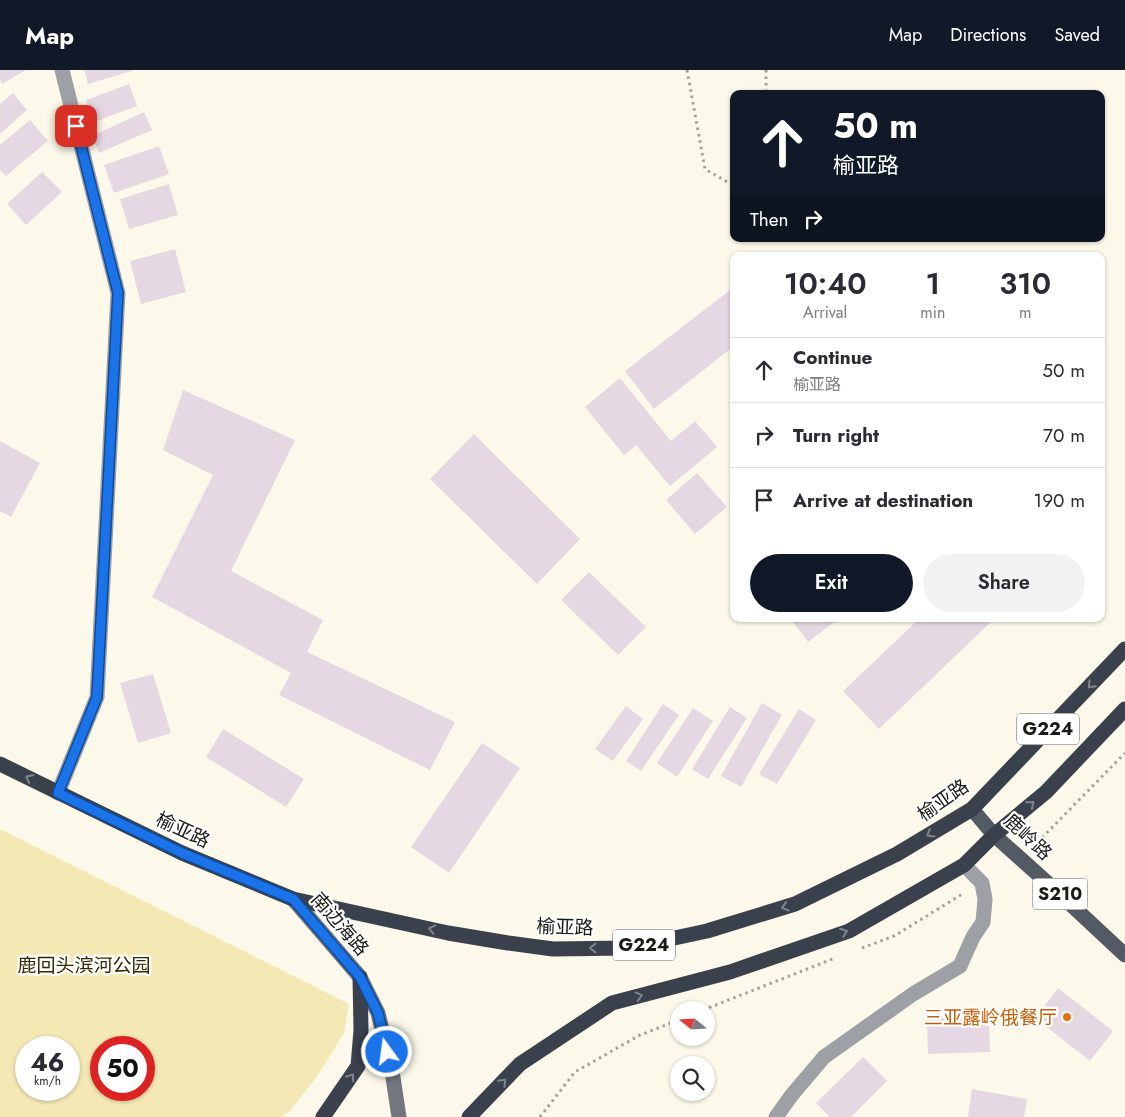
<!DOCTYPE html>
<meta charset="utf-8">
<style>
:root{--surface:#fff;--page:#f2f2f3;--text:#2b2b33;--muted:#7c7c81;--line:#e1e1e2;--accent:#111827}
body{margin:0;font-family:Jost,"Noto Sans SC",sans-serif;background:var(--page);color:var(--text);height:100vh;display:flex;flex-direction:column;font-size:19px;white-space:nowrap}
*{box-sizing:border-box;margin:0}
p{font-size:16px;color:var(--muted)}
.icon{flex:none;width:28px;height:28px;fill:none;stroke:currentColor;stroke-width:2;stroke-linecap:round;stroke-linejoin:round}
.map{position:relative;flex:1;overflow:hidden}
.side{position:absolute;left:730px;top:182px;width:375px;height:370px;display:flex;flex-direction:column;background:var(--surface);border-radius:10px;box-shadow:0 1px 4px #0004}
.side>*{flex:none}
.guide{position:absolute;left:730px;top:20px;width:375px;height:152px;border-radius:10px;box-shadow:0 1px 4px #0004;background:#111827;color:#fff;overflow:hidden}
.needle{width:32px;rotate:288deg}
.tools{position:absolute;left:670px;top:931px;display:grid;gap:10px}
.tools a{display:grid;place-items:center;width:45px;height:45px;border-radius:50%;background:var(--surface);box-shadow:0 1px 4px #0004;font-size:25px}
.speed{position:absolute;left:15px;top:966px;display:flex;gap:10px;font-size:25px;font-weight:700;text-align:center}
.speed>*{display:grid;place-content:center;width:65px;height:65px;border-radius:50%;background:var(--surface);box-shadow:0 1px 4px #0004;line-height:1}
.speed small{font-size:12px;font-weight:400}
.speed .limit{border:8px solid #d22;background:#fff;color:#111}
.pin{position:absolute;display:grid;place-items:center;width:42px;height:42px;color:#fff;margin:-21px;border-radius:10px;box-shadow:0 2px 8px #0006}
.me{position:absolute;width:55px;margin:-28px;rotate:346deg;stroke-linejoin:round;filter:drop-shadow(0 0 4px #0008)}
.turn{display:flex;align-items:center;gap:18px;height:105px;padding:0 20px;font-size:22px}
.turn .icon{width:65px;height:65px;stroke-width:2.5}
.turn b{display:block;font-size:35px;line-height:42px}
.then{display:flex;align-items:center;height:48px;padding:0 20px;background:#0003;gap:10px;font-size:19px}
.eta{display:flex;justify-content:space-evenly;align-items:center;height:85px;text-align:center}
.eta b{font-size:30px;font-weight:600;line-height:35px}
.cta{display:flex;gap:10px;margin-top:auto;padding:10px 20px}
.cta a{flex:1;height:58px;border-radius:30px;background:var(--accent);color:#fff;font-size:20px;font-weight:600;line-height:58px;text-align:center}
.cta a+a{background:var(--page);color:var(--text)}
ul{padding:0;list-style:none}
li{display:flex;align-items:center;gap:15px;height:65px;padding:0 20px;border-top:1px solid var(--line)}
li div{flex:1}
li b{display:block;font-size:19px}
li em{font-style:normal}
header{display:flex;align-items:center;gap:30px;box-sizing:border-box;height:70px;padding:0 25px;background:var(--accent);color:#fff}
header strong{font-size:24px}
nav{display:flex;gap:28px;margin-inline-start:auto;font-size:18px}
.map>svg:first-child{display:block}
.green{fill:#f4e9b5;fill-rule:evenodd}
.building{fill:#e5d8e2}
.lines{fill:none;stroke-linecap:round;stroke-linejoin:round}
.path{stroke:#a5a397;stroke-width:3;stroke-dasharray:2.5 4;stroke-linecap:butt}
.street{stroke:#9da1a6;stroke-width:15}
.secondary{stroke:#72777f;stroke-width:15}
.primary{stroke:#545a63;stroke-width:15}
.highway{stroke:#3b414c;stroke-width:15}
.oneway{stroke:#80848b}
.route-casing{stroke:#114b97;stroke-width:12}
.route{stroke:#1a73e8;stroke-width:9}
.food-dot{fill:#e8710a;stroke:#fff;stroke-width:2}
.labels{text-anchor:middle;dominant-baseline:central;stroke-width:4.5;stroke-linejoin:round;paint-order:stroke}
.shield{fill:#fff;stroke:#5f5f5b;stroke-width:1}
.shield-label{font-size:18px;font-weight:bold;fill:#1b1a15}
.street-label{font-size:19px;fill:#1b1a15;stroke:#fff}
.park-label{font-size:19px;fill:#312900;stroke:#fff}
.food-label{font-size:19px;fill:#c56008;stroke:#fff;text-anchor:end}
</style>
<header>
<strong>Map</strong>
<nav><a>Map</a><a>Directions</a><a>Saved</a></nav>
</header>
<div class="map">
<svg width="1125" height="1047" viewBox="0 0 1125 1047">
<rect width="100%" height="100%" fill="#fcf9ea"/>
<path class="green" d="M 0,759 L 349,934 L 344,963 L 318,1005 L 290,1041 L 282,1047 L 0,1047 ZM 26,978 L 69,978 L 69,1020 L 26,1020 ZM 101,978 L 144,978 L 144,1020 L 101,1020 Z"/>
<path class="building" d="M 0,0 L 26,0 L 2,14 L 0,10 Z
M 84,0 L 132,0 L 132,1 L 88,14 Z
M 129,14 L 137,36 L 94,52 L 86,30 Z
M 13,23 L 27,40 L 0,64 L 0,34 Z
M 144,42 L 152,60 L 99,83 L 92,66 Z
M 30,50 L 48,71 L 6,106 L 0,100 L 0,75 Z
M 159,76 L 169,104 L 114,123 L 104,95 Z
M 42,102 L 62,122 L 26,155 L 7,134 Z
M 169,114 L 178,145 L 129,159 L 120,129 Z
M 175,179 L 186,222 L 141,234 L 130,191 Z
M 734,217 L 734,276 L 654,339 L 625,301 Z
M 620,308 L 671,371 L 695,351 L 717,377 L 670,416 L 636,375 L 624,385 L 585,337 Z
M 183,320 L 295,370 L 231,501 L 323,550 L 307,582 L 455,652 L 430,700 L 279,625 L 291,603 L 152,527 L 213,405 L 163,380 Z
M 474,364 L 580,469 L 537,514 L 430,409 Z
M 0,371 L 40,393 L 11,447 L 0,441 Z
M 697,403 L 727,437 L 695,464 L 666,430 Z
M 589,502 L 646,557 L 618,585 L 561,530 Z
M 791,549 L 838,549 L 808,572 Z
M 919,549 L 994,549 L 879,659 L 843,621 Z
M 153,604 L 171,663 L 138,673 L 120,613 Z
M 762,633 L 782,645 L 741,717 L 721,706 Z
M 663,634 L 679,645 L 641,701 L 626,691 Z
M 626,636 L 643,649 L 613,691 L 595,679 Z
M 730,637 L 747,648 L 708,709 L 692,699 Z
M 693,638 L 713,651 L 677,707 L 657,693 Z
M 799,639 L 816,650 L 777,714 L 759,704 Z
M 223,659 L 304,709 L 286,737 L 206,687 Z
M 482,673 L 520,698 L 449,803 L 411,777 Z
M 1058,918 L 1113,961 L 1090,991 L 1035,948 Z
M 989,947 L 990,982 L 928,984 L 927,949 Z
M 863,987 L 887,1011 L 851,1047 L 830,1047 L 816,1033 Z
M 972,1019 L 1027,1029 L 1024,1047 L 968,1047 Z"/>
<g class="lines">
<path class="path" d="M 687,0 L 705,99 L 734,116
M 766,0 L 766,24
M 1033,777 L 1125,683
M 862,878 L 894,866 L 964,823
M 703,940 L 835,888
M 540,1047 L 575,1002 L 640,965 L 679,950"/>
<path class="street" d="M 58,723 L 97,627 L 118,223 L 62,0
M 776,1047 L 791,1026 L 824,987 L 913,924 L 960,896 L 973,867 L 983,852 L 985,829 L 982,813 L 964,795"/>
<path class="secondary" d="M 293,829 L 360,907 L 378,943 L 392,1001 L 399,1047"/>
<path class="primary" d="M 972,739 L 994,765 L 1051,816 L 1125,885"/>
<path class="highway" d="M 0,694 L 182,783 L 293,829 L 448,863 L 508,873 L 553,879 L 628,878 L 707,861 L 795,834 L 897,784 L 972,739 L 1125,579
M 323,1047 L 358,996 L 361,960 L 360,907
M 469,1047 L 520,994 L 612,933 L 730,902 L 849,861 L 964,795 L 994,765 L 1046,722 L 1125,639"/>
</g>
<defs><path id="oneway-chevron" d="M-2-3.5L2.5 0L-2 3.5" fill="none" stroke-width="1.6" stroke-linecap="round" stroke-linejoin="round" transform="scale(1.25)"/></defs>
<g class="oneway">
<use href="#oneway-chevron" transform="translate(1091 615) rotate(134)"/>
<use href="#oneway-chevron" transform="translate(29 708) rotate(-153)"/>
<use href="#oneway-chevron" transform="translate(1031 734) rotate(-40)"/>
<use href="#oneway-chevron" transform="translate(930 764) rotate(149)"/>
<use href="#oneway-chevron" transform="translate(785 837) rotate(163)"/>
<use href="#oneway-chevron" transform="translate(432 859) rotate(-167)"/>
<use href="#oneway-chevron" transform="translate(844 862) rotate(-21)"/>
<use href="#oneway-chevron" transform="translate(593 878) rotate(180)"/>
<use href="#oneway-chevron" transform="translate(639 926) rotate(-15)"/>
<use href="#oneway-chevron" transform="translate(351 1007) rotate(-57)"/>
<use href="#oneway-chevron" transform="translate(503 1012) rotate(-46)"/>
</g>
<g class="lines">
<defs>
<path id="route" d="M 76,56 L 118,223 L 97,627 L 58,723 L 182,783 L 293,829 L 360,907 L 378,943 L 387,982"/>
</defs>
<use href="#route" class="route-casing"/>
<use href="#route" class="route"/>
</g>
<circle class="food-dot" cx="1067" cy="947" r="5"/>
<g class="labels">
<g class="shield">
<rect x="1017" y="643.5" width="62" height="31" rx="4"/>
<rect x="1032.5" y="808.5" width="55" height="31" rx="4"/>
<rect x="613" y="859.5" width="62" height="31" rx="4"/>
</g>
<g class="shield-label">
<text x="1048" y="659">G224</text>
<text x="1060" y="824">S210</text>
<text x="644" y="875">G224</text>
</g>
<g class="street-label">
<text transform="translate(943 730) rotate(-35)">榆亚路</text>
<text transform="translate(183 760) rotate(25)">榆亚路</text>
<text transform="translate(1028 767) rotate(43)">鹿岭路</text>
<text transform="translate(340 854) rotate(49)">南边海路</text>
<text transform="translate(565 857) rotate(2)">榆亚路</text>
</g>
<g class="park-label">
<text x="84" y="895">鹿回头滨河公园</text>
</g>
<g class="food-label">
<text x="1057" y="947">三亚露岭俄餐厅</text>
</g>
</g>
</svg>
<div class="tools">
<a><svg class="needle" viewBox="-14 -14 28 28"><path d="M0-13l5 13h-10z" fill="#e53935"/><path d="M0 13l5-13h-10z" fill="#7c7c81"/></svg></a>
<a><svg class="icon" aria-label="search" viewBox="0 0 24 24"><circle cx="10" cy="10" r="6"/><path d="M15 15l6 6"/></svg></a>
</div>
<div class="speed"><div>46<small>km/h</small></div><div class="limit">50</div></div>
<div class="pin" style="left:76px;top:56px;background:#d93025"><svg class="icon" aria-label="arrive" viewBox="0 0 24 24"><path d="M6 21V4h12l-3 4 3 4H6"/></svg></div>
<svg class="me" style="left:387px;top:982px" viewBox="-20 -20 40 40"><circle r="17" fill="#1a73e8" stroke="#fff" stroke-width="3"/><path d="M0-11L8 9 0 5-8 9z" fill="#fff"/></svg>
<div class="guide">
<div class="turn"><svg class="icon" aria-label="ahead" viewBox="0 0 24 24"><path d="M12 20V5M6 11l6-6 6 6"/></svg><div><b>50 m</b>榆亚路</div></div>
<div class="then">Then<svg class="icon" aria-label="right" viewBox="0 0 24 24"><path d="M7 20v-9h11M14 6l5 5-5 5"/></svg></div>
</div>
<section class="side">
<div class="eta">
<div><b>10:40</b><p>Arrival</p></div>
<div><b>1</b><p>min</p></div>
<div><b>310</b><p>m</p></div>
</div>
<ul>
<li><svg class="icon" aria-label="ahead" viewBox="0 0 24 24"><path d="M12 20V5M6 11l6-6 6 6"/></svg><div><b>Continue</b><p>榆亚路</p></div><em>50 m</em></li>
<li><svg class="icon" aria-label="right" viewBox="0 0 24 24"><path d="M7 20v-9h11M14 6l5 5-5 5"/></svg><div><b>Turn right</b></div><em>70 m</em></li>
<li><svg class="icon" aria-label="arrive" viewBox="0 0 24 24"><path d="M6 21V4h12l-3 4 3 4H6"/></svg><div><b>Arrive at destination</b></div><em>190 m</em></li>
</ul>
<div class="cta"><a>Exit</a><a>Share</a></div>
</section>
</div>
